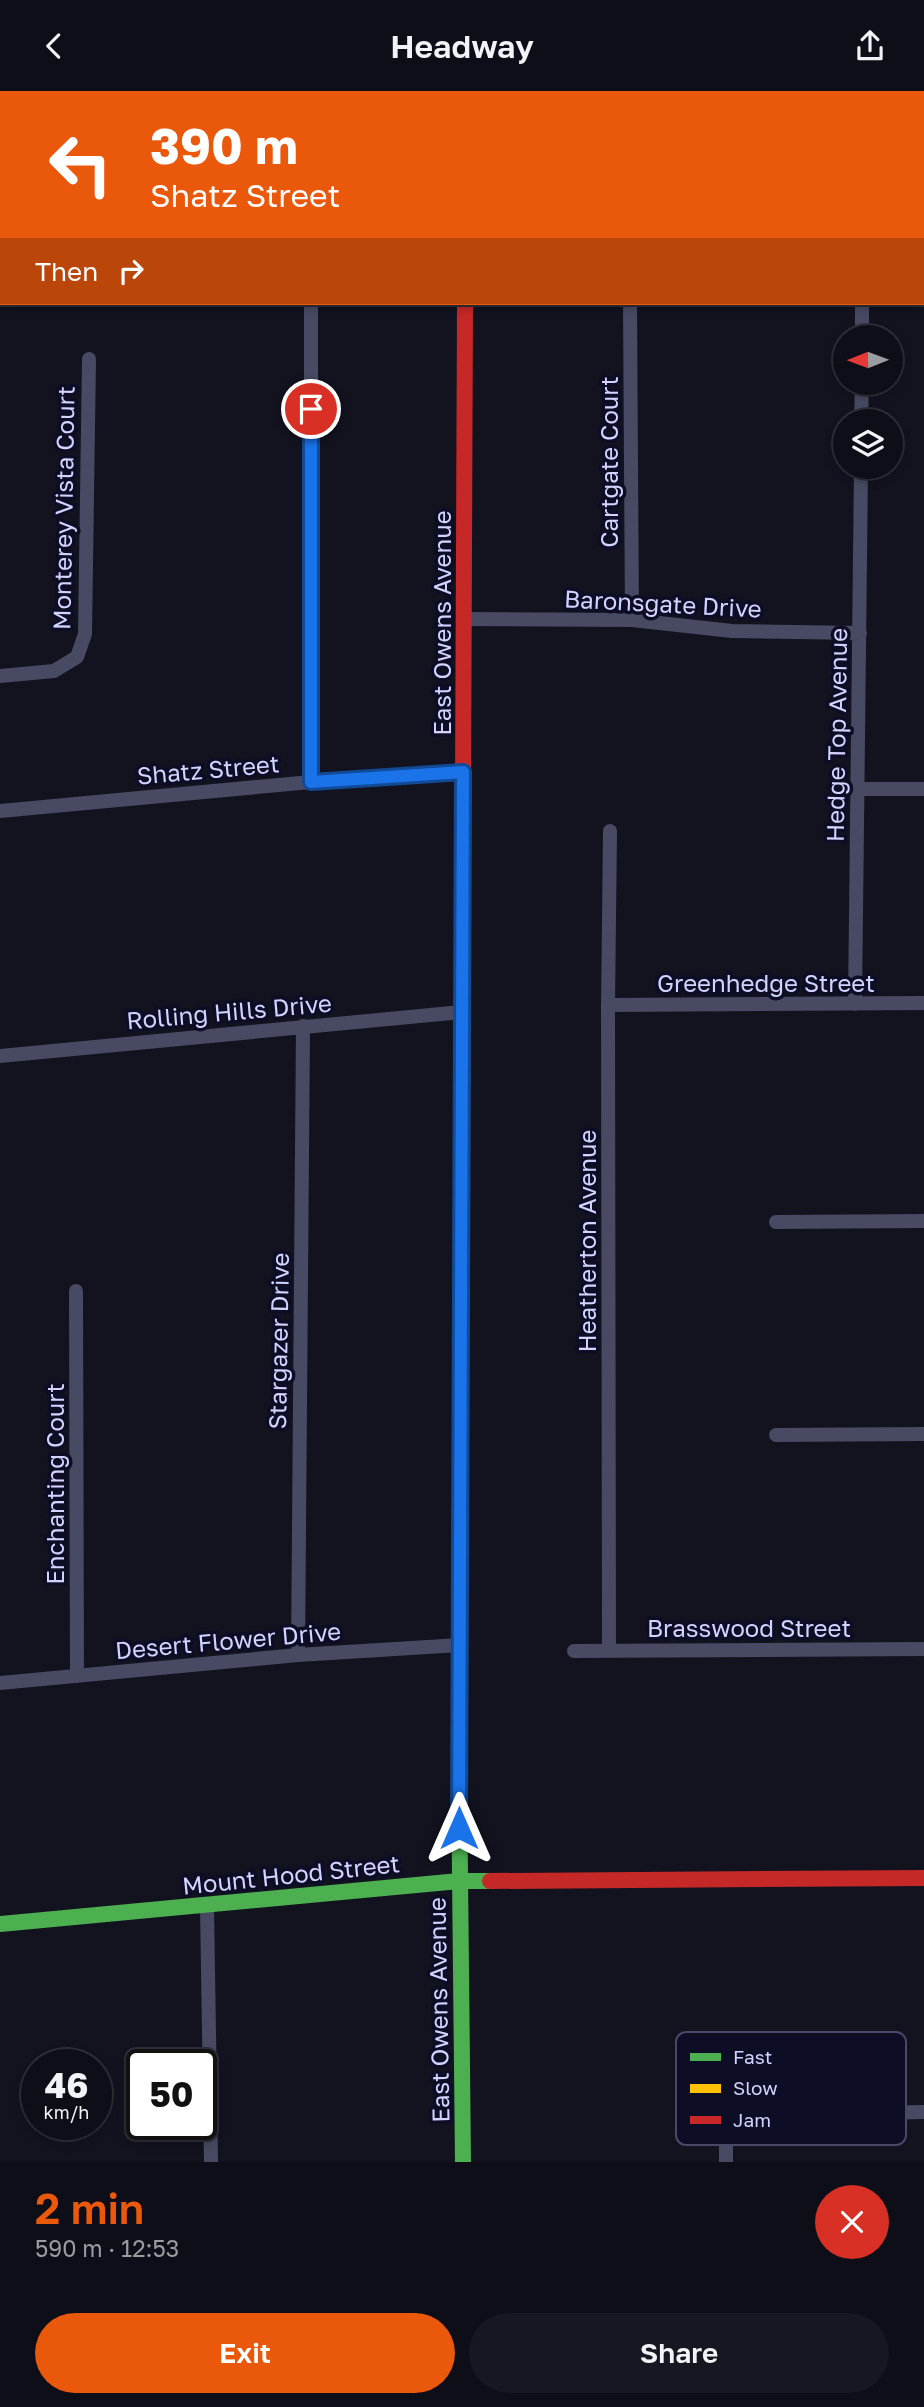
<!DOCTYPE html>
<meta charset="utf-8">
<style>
:root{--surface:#0e0e18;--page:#171721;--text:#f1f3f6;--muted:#9b9ca2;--line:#2e2e37;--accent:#ea580c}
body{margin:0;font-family:"Golos Text",sans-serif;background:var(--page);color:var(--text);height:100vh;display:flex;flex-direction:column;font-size:26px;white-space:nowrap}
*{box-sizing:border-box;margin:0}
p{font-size:23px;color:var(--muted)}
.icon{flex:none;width:38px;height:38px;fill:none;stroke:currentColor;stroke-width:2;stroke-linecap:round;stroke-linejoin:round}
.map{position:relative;height:2071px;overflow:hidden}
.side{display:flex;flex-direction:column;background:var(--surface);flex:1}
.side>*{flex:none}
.hud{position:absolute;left:0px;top:0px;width:924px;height:214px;box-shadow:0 4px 10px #0003,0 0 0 2px var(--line);background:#ea580c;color:#fff;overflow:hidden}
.needle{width:46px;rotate:269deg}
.fabs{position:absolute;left:833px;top:234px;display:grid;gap:14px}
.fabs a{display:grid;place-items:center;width:70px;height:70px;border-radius:50%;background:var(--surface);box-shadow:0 4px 10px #0003,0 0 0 2px var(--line);font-size:35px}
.speed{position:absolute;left:21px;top:1958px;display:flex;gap:14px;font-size:35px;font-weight:700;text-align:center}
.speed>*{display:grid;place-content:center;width:91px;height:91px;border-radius:50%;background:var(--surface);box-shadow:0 4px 10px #0003,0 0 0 2px var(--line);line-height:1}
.speed small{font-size:18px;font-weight:400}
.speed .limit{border:4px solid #111;border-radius:10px;background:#fff;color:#111}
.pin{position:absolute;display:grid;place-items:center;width:60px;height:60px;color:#fff;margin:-30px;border:4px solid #fff;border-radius:50%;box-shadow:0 2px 7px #0007}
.me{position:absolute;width:77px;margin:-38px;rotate:0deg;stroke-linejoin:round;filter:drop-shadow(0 0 5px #0008)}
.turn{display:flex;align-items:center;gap:24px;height:147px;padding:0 35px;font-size:32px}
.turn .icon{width:91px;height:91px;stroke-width:2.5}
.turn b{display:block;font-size:49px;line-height:60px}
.then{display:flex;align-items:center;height:66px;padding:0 35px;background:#0003;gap:14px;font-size:26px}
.round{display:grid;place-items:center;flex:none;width:74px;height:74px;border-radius:37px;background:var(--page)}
.head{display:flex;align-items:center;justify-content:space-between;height:119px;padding:0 35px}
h1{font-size:42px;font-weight:600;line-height:52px;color:var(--accent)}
.primary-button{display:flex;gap:14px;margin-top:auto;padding:14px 35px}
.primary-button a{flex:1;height:80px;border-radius:42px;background:var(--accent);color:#fff;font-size:28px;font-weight:600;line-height:80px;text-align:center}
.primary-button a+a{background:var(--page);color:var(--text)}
header{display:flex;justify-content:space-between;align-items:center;height:91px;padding:0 35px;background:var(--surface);font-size:32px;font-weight:600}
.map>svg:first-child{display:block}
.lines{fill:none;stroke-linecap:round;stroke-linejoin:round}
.street{stroke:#474a62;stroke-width:14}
.fast{stroke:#4caf50;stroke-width:16}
.slow{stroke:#ffc107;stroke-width:16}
.jam{stroke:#c62828;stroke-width:16}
.route-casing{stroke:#114b97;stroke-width:18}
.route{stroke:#1a73e8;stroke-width:12}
.labels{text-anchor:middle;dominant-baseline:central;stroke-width:7;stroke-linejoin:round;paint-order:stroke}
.street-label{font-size:24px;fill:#d2d4ff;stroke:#0d0d26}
.key{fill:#0d0d26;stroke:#484967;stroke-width:2}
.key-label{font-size:19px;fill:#d2d4ff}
</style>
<header><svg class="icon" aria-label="back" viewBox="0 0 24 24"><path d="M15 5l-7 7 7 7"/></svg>Headway<svg class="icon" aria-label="share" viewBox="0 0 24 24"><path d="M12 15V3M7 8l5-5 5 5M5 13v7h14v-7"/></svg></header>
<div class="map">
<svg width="924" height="2071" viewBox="0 0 924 2071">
<rect width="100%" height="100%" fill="#131320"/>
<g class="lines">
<path class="street" d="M 82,2 L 82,0
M 620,2 L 620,0
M 735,2 L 735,0
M 922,118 L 924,115
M 0,175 L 2,175
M 311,212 L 311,691
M 630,212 L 632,529
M 862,247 L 862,212
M 861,331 L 862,292
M 464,528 L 632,529 L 732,540 L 860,542
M 0,585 L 54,580 L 77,566 L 85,543 L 89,268
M 858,698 L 924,698
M 0,720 L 311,691 L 463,681
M 855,913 L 861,376
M 608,914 L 924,912
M 0,965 L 462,921
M 776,1131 L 924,1130
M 76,1200 L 77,1585
M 776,1344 L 924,1343
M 574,1560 L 924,1558
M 609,1560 L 608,914 L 610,740
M 298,1564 L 303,935
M 0,1592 L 298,1564 L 460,1554
M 207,1814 L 211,2071
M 726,2071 L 726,2051 L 731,2031 L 756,2024 L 924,2021"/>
<path class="fast" d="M 465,0 L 465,2
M 461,1147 L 463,704
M 459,1688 L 463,2071
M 0,1833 L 459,1790 L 490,1790"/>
<path class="slow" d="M 459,1688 L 461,1147"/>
<path class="jam" d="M 463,704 L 465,212
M 490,1790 L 924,1787"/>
</g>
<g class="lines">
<defs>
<path id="route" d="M 311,318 L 311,691 L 463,681 L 459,1737"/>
</defs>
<use href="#route" class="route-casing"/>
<use href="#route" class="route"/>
</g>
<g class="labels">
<g class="street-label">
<text transform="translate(608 371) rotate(-90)">Cartgate Court</text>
<text transform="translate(63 417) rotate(-89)">Monterey Vista Court</text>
<text transform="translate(663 512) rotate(3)">Baronsgate Drive</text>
<text transform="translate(441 532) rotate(-90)">East Owens Avenue</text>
<text transform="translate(836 644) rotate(-89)">Hedge Top Avenue</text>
<text transform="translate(208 678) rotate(-5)">Shatz Street</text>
<text x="766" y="891">Greenhedge Street</text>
<text transform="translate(229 920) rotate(-5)">Rolling Hills Drive</text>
<text transform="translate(586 1150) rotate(-90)">Heatherton Avenue</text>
<text transform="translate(278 1250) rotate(-89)">Stargazer Drive</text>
<text transform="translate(54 1393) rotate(-90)">Enchanting Court</text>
<text x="749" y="1536">Brasswood Street</text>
<text transform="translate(228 1549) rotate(-5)">Desert Flower Drive</text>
<text transform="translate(291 1783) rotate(-6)">Mount Hood Street</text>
<text transform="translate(438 1919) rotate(-91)">East Owens Avenue</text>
</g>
</g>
<rect x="676" y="1941" width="230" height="113" rx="10" class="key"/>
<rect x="690" y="1962" width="31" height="8" fill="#4caf50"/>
<rect x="690" y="1993" width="31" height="9" fill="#ffc107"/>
<rect x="690" y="2025" width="31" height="8" fill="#c62828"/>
<g class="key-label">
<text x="733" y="1973">Fast</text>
<text x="733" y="2004">Slow</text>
<text x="733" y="2036">Jam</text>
</g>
</svg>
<div class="fabs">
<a><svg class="needle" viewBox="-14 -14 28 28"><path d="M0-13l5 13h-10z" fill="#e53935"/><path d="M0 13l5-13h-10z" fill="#9b9ca2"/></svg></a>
<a><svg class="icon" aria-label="layers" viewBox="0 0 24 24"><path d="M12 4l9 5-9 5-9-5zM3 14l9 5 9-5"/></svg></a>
</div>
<div class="speed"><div>46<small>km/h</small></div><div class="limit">50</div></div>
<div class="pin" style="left:311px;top:318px;background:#d93025"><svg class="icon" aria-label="arrive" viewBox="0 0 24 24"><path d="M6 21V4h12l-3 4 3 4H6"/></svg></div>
<svg class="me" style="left:459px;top:1737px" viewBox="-20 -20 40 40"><path d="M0-17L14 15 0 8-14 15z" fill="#1a73e8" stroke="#fff" stroke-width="4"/></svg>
<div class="hud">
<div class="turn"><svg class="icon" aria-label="left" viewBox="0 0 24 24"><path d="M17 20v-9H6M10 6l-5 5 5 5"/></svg><div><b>390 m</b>Shatz Street</div></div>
<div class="then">Then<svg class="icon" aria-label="right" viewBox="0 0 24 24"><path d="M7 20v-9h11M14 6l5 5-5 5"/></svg></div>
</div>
</div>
<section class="side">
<div class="head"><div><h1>2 min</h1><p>590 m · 12:53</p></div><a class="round" style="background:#d93025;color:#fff"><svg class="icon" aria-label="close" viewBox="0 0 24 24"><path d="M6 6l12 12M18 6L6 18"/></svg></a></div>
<div class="primary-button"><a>Exit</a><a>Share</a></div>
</section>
